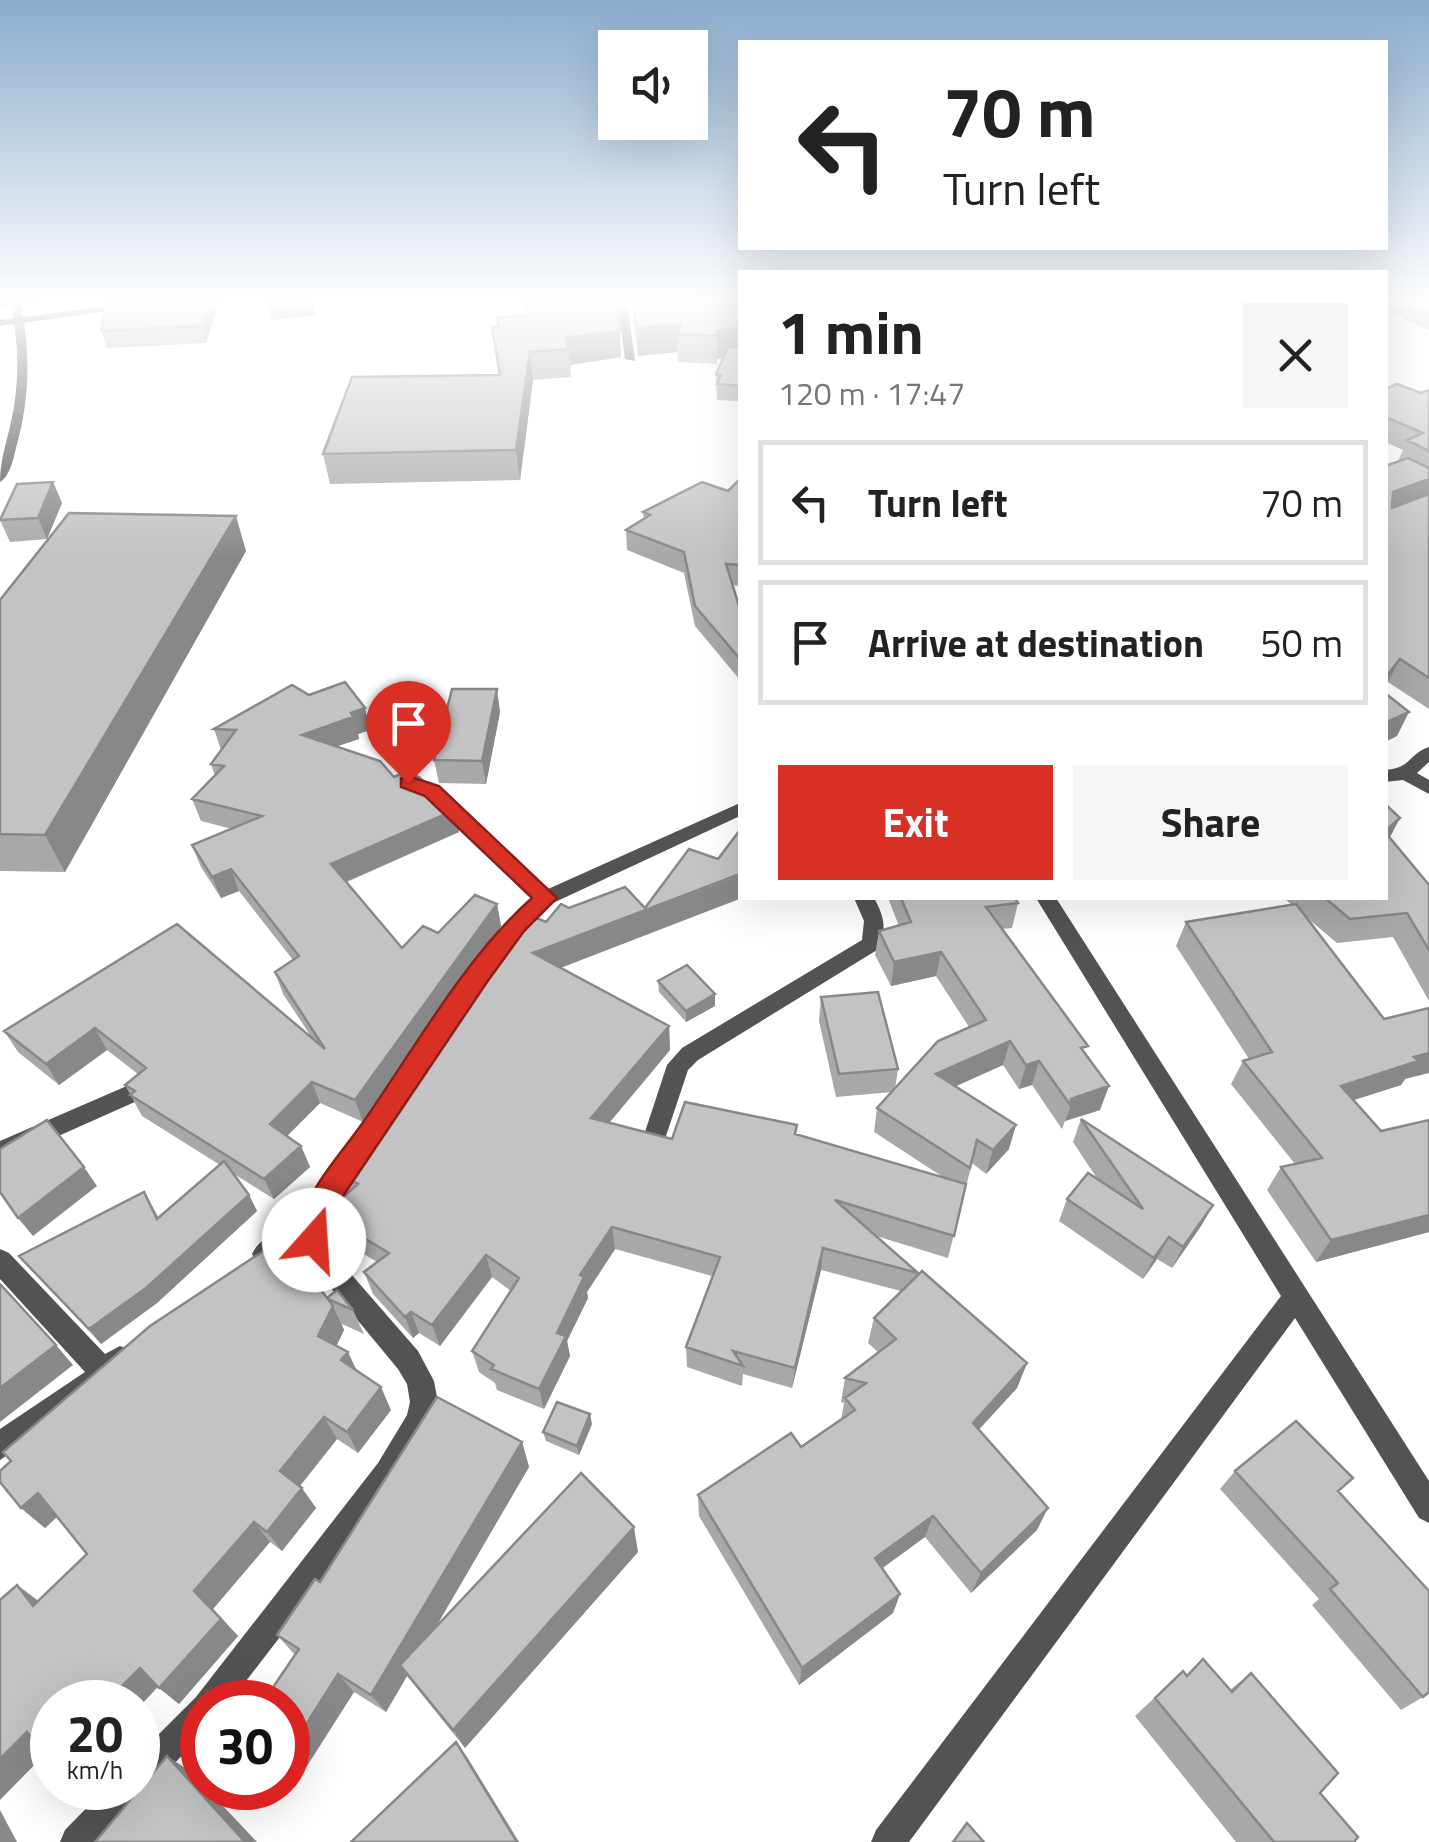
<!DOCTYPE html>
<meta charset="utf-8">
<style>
:root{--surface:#fff;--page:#f6f6f6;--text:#222;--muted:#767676;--line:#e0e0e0;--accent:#d93025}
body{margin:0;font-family:"Titillium Web",sans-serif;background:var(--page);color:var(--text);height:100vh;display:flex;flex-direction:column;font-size:38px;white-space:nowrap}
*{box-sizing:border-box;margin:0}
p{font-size:32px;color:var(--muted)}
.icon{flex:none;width:55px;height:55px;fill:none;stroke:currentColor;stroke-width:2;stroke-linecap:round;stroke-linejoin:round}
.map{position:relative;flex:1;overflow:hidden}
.drawer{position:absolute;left:738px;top:270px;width:650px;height:630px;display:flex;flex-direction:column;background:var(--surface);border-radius:0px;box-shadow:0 10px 40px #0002}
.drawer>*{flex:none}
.banner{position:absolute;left:738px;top:40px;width:650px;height:210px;border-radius:0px;box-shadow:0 10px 40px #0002;background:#fff;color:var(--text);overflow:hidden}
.fabs{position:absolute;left:598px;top:30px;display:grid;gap:20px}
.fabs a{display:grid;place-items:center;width:110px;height:110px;border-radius:0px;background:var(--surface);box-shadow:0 10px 40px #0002;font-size:50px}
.speed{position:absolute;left:30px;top:1680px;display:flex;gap:20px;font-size:50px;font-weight:700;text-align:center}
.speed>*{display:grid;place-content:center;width:130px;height:130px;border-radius:50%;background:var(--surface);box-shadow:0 10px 40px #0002;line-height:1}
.speed small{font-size:25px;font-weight:400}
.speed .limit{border:15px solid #d22;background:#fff;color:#111}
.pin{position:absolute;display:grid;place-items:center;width:85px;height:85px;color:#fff;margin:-102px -42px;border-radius:50% 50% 50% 0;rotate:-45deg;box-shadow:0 0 10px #0007}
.pin .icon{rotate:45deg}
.me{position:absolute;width:110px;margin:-55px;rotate:19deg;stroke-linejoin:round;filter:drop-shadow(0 0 8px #0008)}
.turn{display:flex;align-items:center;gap:35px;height:210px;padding:0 40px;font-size:45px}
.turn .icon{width:130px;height:130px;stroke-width:2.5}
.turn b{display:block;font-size:70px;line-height:85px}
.round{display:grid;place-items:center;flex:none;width:105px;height:105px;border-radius:0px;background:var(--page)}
.headline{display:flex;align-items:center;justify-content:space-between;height:170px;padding:0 40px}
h1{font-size:60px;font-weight:700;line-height:75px}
.cta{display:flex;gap:20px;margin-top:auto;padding:20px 40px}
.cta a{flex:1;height:115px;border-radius:0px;background:var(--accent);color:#fff;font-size:40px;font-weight:700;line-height:115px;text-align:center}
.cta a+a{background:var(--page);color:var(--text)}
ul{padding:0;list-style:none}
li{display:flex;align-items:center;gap:30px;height:125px;margin:0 20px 15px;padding:0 20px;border:5px solid var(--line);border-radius:0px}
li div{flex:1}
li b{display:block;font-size:38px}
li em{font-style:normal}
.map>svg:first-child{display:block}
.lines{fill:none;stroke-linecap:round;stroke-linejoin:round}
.minor{fill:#535353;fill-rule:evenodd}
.secondary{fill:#202020;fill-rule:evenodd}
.wall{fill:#a8a8a8}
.shaded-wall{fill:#888}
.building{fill:#c3c3c3;stroke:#888;stroke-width:2.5}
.route{fill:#d93025;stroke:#8d1f18;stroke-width:2.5}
</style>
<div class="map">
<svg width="1429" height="1842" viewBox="0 0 1429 1842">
<rect width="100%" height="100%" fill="#fff"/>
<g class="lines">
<path class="minor" d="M 10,300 L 20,300 C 31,350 30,399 16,448 C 13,460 10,476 0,482 C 0,457 9,436 13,412 C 20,374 18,337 10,300 Z
M 617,300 L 627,300 L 635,361 L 625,359 Z
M 1429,747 L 1429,762 L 1417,773 L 1429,780 L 1429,794 L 1403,780 L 1385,782 L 1385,770 C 1412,768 1408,754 1429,747 Z
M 438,791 L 444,793 L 548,889 L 740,803 L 740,816 L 553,903 L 517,937 L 510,939 L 500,932 L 503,927 L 534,898 L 432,801 L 429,797 L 432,793 Z
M 854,898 L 874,898 C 884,916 888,930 877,950 L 698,1060 L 688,1070 L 663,1145 L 655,1148 L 647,1145 L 643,1138 L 667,1065 L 682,1048 L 862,940 L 864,921 Z
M 1036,898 L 1056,898 L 1429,1481 L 1429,1523 L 1419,1518 L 1295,1318 L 909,1842 L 871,1842 L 876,1830 L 1281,1296 Z
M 129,1085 L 137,1087 L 140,1094 L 137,1101 L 0,1162 L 0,1141 Z
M 354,1148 L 362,1151 L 366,1158 L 331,1216 L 331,1251 L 418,1351 L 434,1381 L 438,1402 L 429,1431 L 398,1483 L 230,1702 L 202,1702 L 202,1734 L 101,1842 L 60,1842 L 65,1830 L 106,1788 L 138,1788 L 138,1755 L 196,1697 L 378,1463 L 407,1415 L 410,1402 L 407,1384 L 398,1369 L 311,1264 L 306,1252 L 287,1253 L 265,1265 L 256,1262 L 252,1254 C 262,1233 284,1231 304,1229 C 309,1206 331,1156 354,1148 Z
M 0,1249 L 9,1253 L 105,1354 L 120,1346 L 130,1350 L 133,1359 C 128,1372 116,1380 103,1385 L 98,1383 L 95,1394 L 0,1460 L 0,1429 L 85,1372 L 0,1279 Z"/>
<path class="secondary" d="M 156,300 L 187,300 L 0,326 L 0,320 Z"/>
</g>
<path class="wall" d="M 107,300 L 219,300 L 206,343 L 107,348 L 101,331 Z
M 522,300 L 616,300 L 621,357 L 570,365 L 571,377 L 533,380 L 520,480 L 330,484 L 323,454 L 499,375 L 492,327 L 498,327 L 497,318 L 527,316 Z
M 631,300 L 740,300 L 740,401 L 717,400 L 716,374 L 724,357 L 717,359 L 717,364 L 678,362 L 677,352 L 638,356 Z
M 1385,300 L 1429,300 L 1429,330 L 1385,310 Z
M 1385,389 L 1421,393 L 1429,390 L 1429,709 L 1388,682 L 1385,687 L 1385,466 L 1398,461 L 1403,450 L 1385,442 Z
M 740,479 L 740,586 L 732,585 L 740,609 L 740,680 L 695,626 L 684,573 L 627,550 L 626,530 L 644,519 L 643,512 L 728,491 Z
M 53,482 L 62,503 L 47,539 L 10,542 L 0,520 Z
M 246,551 L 65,872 L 0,871 L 0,600 Z
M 500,712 L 486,784 L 439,783 L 434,760 Z
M 214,729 L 370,730 L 358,734 L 359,739 L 337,746 L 455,810 L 459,832 L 347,882 L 402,948 L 438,933 L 497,904 L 501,926 L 363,1122 L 320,1103 L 287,1136 L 301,1146 L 310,1167 L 274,1199 L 234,1174 L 249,1195 L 257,1211 L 157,1303 L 101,1344 L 19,1256 L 144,1192 L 159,1218 L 220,1165 L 142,1116 L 125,1085 L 138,1074 L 107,1050 L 59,1085 L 18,1052 L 4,1031 L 177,924 L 312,1038 L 283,994 L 275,972 L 293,960 L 239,891 L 221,898 L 201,867 L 192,845 L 232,829 L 201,821 L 192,799 L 215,776 L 211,764 L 221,750 Z
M 1390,838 L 1429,885 L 1429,1001 L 1393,937 L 1337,943 L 1306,917 L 1405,1079 L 1401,1085 L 1353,1100 L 1381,1131 L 1429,1120 L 1429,1232 L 1316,1262 L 1267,1190 L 1281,1167 L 1295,1164 L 1231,1084 L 1243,1061 L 1249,1059 L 1176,946 L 1186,922 L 1292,905 L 1284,898 L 1385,898 Z
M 740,898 L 560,968 L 669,1026 L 670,1050 L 609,1123 L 672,1139 L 796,1134 L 943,1177 L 874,1132 L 877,1108 L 892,1092 L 836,1097 L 819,1021 L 821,997 L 898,1069 L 895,1089 L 969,1027 L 936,976 L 891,986 L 875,955 L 879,931 L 899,926 L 888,898 L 1015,898 L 1018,903 L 1012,928 L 1002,929 L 1085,1054 L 1100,1110 L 1065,1121 L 1062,1129 L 1032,1085 L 1019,1089 L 1003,1065 L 955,1086 L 1009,1149 L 986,1174 L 972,1163 L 948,1258 L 876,1236 L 918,1273 L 917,1275 L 1027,1363 L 1017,1388 L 979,1429 L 1037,1530 L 971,1593 L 925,1537 L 882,1568 L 900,1594 L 893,1613 L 799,1685 L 699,1516 L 698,1495 L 801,1447 L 841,1420 L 844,1403 L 841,1402 L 845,1378 L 878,1352 L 868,1343 L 874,1318 L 901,1291 L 821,1270 L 792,1388 L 743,1374 L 742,1386 L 687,1367 L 686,1347 L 712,1276 L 615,1249 L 587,1292 L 588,1298 L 567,1341 L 570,1356 L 544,1409 L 497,1390 L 495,1383 L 479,1372 L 472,1351 L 511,1291 L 492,1277 L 440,1346 L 419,1333 L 413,1338 L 373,1294 L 364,1272 L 377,1262 L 334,1236 L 324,1214 L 346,1194 L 338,1173 L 383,1115 L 382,1110 L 546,922 L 569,908 L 645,908 Z
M 658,981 L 715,1006 L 686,1022 L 659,992 Z
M 1081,1119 L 1213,1205 L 1201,1226 L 1172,1268 L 1157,1259 L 1143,1279 L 1059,1221 L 1067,1199 L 1098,1180 L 1073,1142 Z
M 327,1298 L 353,1310 L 364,1334 L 342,1324 L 344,1330 L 336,1346 L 391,1410 L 358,1453 L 337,1439 L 300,1486 L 316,1508 L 282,1551 L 270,1542 L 213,1609 L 238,1636 L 179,1704 L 158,1687 L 138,1708 L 138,1702 L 52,1702 L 52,1762 L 50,1761 L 17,1585 L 38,1601 L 87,1554 L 57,1517 L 45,1528 L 21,1508 Z
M 592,1424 L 579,1455 L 546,1441 L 543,1432 Z
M 522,1442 L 529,1467 L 435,1627 L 638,1552 L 465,1748 L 407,1676 L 386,1712 L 354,1692 L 298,1780 L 288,1772 L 288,1702 L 295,1655 L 277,1635 L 320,1582 Z
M 1235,1471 L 1339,1492 L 1423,1697 L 1401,1710 L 1312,1605 L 1319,1599 L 1220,1489 Z
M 1203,1659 L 1230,1690 L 1251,1673 L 1320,1793 L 1354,1842 L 1236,1842 L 1135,1716 L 1183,1671 L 1186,1675 Z"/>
<path class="shaded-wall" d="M 0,300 L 9,300 L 8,307 L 0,309 Z
M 23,300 L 53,300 L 25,305 Z
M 210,300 L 219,300 L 206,343 L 202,326 Z
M 279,300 L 312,300 L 315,315 L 272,320 L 268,302 Z
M 681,324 L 677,334 L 677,352 L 638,356 L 637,328 Z
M 740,327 L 740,355 L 717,359 L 717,331 Z
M 620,330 L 621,357 L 570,365 L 569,349 L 565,338 Z
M 530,352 L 533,380 L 520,480 L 516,450 Z
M 1429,479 L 1429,498 L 1385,514 L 1393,492 Z
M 53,482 L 62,503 L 47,539 L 38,518 Z
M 236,516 L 246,551 L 65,872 L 45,835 Z
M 1400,659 L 1388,682 L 1385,687 L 1385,678 Z
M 497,689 L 500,712 L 486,784 L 482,761 Z
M 365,708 L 370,730 L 358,734 L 359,739 L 308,756 L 302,735 Z
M 1409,712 L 1397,736 L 1385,742 L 1385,723 Z
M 455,810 L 459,832 L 338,885 L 331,864 Z
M 1400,818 L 1387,843 L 1385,831 Z
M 231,869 L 239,891 L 221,898 L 212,877 Z
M 740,875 L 740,898 L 742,898 L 537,977 L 533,953 Z
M 497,904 L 501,926 L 363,1122 L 355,1100 Z
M 941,952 L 936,976 L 891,986 L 894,962 Z
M 715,994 L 715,1006 L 686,1022 L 686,1011 Z
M 669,1026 L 670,1050 L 594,1141 L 591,1118 Z
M 95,1028 L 107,1050 L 59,1085 L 46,1064 Z
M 1010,1041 L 1003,1065 L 930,1098 L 936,1074 Z
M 1429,1053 L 1429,1073 L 1405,1079 L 1401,1085 L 1326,1109 L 1341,1086 L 1414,1057 Z
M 1039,1061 L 1032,1085 L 1019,1089 L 1026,1065 Z
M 312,1082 L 320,1103 L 279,1144 L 270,1124 Z
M 1109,1086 L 1100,1110 L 1065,1121 L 1071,1106 L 1071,1099 Z
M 1016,1125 L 1009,1149 L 986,1174 L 993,1150 Z
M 301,1146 L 310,1167 L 274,1199 L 264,1179 Z
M 84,1167 L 97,1186 L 33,1236 L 18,1218 Z
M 249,1195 L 257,1211 L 157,1303 L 101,1344 L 89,1329 Z
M 1213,1205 L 1201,1226 L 1172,1268 L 1183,1247 Z
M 1429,1215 L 1429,1232 L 1316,1262 L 1331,1240 Z
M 612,1227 L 615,1249 L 587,1292 L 588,1298 L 567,1341 L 570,1356 L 544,1409 L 539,1389 L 557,1333 L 580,1275 Z
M 1169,1237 L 1157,1259 L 1143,1279 L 1154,1258 Z
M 823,1248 L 821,1270 L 792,1388 L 795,1368 Z
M 486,1255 L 492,1277 L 440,1346 L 432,1325 Z
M 333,1306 L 344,1330 L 330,1360 L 318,1336 Z
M 411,1312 L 419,1333 L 413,1338 L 405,1317 Z
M 56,1345 L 73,1365 L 0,1422 L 0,1388 Z
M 348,1352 L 359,1375 L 341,1360 Z
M 1027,1363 L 1017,1388 L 964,1446 L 973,1423 Z
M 381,1387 L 391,1410 L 358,1453 L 347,1432 Z
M 590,1414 L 592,1424 L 579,1455 L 577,1446 Z
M 324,1417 L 337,1439 L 295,1492 L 280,1471 Z
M 522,1442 L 529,1467 L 408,1675 L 400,1665 L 407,1676 L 386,1712 L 371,1695 Z
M 302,1488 L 316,1508 L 282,1551 L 267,1532 Z
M 38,1493 L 60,1514 L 45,1528 L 21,1508 Z
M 1048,1508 L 1037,1530 L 971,1593 L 981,1573 Z
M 933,1516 L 925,1537 L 869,1578 L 875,1558 Z
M 254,1522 L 270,1542 L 213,1609 L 238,1636 L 179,1704 L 159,1688 L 194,1591 Z
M 634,1527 L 638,1552 L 465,1748 L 453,1730 Z
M 17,1585 L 41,1603 L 33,1606 Z
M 900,1594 L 893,1613 L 799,1685 L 802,1668 Z
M 140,1668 L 161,1683 L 138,1708 L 138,1702 L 106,1702 Z
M 338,1674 L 354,1692 L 298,1780 L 288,1772 L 288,1753 Z
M 27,1732 L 52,1747 L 0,1800 L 0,1759 Z
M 456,1742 L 467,1757 L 519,1842 L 517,1842 Z
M 167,1756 L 193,1773 L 202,1783 L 202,1788 L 206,1788 L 257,1842 L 245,1842 Z
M 0,1810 L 17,1842 L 0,1842 Z"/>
<path class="building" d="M 107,300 L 210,300 L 202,326 L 101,331 Z
M 527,300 L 616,300 L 620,330 L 565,338 L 569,349 L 530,352 L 516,450 L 323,454 L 352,377 L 500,375 L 492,327 L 499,327 L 497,318 L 531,315 Z
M 633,300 L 740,300 L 740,327 L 717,331 L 717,336 L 677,334 L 681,324 L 637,328 Z
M 728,347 L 740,348 L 740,386 L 717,384 L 721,375 L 716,374 Z
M 1397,384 L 1421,393 L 1429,390 L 1429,451 L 1407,440 L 1423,433 L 1385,417 L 1385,389 Z
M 1408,458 L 1429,468 L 1429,479 L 1393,492 L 1392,508 L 1429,494 L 1429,678 L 1400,659 L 1385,678 L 1385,466 Z
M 740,479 L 740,565 L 726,564 L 740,609 L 740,659 L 695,606 L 684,552 L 626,530 L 650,515 L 643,512 L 702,482 L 728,491 Z
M 53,482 L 38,518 L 0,520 L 17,484 Z
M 69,513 L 236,516 L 45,835 L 0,834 L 0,600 Z
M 345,682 L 365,708 L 351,713 L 353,717 L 302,735 L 380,761 L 394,777 L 405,772 L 419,777 L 455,810 L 331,864 L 402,948 L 423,926 L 438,933 L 475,895 L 497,904 L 355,1100 L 312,1082 L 270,1124 L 301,1146 L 264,1179 L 130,1095 L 135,1091 L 125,1085 L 146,1068 L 95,1028 L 46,1064 L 4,1031 L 177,924 L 325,1049 L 275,972 L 299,956 L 231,869 L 212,877 L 192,845 L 262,816 L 192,799 L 224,766 L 211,764 L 236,730 L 214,729 L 292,685 L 309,695 Z
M 452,689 L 497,689 L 482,761 L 434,760 Z
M 1385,693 L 1409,712 L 1385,723 Z
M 1385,804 L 1400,818 L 1385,831 Z
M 740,830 L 740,874 L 533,953 L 669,1026 L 591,1118 L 672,1139 L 685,1102 L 797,1125 L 795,1134 L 966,1184 L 954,1236 L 835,1200 L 918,1273 L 823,1248 L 795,1368 L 733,1351 L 743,1366 L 686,1347 L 720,1257 L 612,1227 L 580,1275 L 584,1277 L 557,1333 L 566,1336 L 539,1389 L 491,1369 L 494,1365 L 472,1351 L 519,1278 L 486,1255 L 432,1325 L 411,1312 L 405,1317 L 364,1272 L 389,1253 L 324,1214 L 358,1184 L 338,1173 L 385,1112 L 382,1110 L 520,911 L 546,922 L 561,904 L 569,908 L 625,887 L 645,908 L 689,849 L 718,859 Z
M 1385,832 L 1429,885 L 1429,950 L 1407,913 L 1350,919 L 1325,898 L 1385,898 Z
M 901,898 L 1015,898 L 1018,903 L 986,907 L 1088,1046 L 1081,1048 L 1109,1086 L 1071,1099 L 1071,1106 L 1039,1061 L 1026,1065 L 1010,1041 L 936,1074 L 1016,1125 L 993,1150 L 977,1140 L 970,1168 L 877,1108 L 938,1041 L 986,1020 L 941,952 L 894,962 L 879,931 L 911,922 Z
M 1296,904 L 1384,1019 L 1429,1008 L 1429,1053 L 1414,1057 L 1418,1061 L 1341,1086 L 1381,1131 L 1429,1120 L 1429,1215 L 1331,1240 L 1281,1167 L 1322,1158 L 1243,1061 L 1272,1052 L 1186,922 Z
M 687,965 L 715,994 L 686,1011 L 658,981 Z
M 878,992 L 898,1069 L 839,1074 L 821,997 Z
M 1081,1119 L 1213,1205 L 1183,1247 L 1169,1237 L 1154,1258 L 1067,1199 L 1088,1173 L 1143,1209 Z
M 47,1120 L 84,1167 L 18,1218 L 0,1192 L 0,1149 Z
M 224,1161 L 249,1195 L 146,1288 L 89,1329 L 19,1256 L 144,1192 L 157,1219 Z
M 283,1238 L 327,1298 L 337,1290 L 353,1310 L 328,1299 L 333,1306 L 318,1336 L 348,1352 L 341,1360 L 381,1387 L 347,1432 L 324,1417 L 280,1471 L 302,1488 L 267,1532 L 254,1522 L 194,1591 L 221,1619 L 159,1688 L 140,1668 L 106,1702 L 52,1702 L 52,1758 L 50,1761 L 27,1732 L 0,1759 L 0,1600 L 17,1585 L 33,1606 L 87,1554 L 38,1493 L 21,1508 L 0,1482 L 0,1471 L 11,1461 L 3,1452 L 150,1326 Z
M 922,1271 L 1027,1363 L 973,1423 L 1048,1508 L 981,1573 L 933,1516 L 875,1558 L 900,1594 L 802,1668 L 698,1495 L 791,1433 L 801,1447 L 855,1410 L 845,1398 L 866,1383 L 845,1378 L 896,1339 L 874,1318 Z
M 0,1284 L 56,1345 L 0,1388 Z
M 437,1397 L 522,1442 L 371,1695 L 338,1674 L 288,1753 L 288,1702 L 263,1702 L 299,1649 L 277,1635 L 315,1579 L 320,1582 Z
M 557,1402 L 590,1414 L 577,1446 L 543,1432 Z
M 1296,1421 L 1353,1478 L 1338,1491 L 1429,1591 L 1429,1692 L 1423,1697 L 1330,1589 L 1338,1583 L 1235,1471 Z
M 581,1473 L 634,1527 L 453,1730 L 400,1665 Z
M 1203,1659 L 1232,1692 L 1251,1673 L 1338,1773 L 1320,1793 L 1358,1837 L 1354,1842 L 1274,1842 L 1155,1698 L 1183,1671 L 1187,1676 Z
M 456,1742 L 517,1842 L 351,1842 Z
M 167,1756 L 245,1842 L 95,1842 Z
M 967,1823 L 984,1842 L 953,1842 Z"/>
<linearGradient id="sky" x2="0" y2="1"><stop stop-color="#8baccc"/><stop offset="0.54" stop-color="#fff"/><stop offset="1" stop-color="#fff" stop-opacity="0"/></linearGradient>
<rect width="1429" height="558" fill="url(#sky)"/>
<path class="route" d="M 408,776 L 439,786 L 557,898 L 524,931 L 487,982 L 341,1199 L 329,1222 L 324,1249 L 314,1253 L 304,1249 C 300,1240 299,1229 301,1219 C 312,1184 344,1150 364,1121 C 415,1048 466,956 532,898 L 425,796 L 401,787 L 401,778 Z"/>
</svg>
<div class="fabs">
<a><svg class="icon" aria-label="sound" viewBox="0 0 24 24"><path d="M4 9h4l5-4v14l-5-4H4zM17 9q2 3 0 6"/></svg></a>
</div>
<div class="speed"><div>20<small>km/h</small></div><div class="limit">30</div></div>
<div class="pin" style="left:408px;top:783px;background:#d93025"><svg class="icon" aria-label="arrive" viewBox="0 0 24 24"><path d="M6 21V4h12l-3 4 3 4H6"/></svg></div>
<svg class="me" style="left:314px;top:1240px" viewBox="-20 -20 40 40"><circle r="19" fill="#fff"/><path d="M0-13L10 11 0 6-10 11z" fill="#d93025"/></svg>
<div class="banner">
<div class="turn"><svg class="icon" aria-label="left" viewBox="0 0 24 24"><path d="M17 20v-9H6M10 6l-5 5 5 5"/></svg><div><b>70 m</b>Turn left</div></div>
</div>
<section class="drawer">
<div class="headline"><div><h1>1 min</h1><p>120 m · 17:47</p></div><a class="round"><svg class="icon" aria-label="close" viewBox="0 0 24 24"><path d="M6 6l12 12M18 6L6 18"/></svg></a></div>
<ul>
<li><svg class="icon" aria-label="left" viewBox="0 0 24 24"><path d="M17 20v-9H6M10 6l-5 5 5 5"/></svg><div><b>Turn left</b></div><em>70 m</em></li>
<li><svg class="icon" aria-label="arrive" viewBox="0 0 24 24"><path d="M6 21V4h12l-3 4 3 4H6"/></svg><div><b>Arrive at destination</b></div><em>50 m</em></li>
</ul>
<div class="cta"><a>Exit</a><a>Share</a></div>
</section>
</div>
